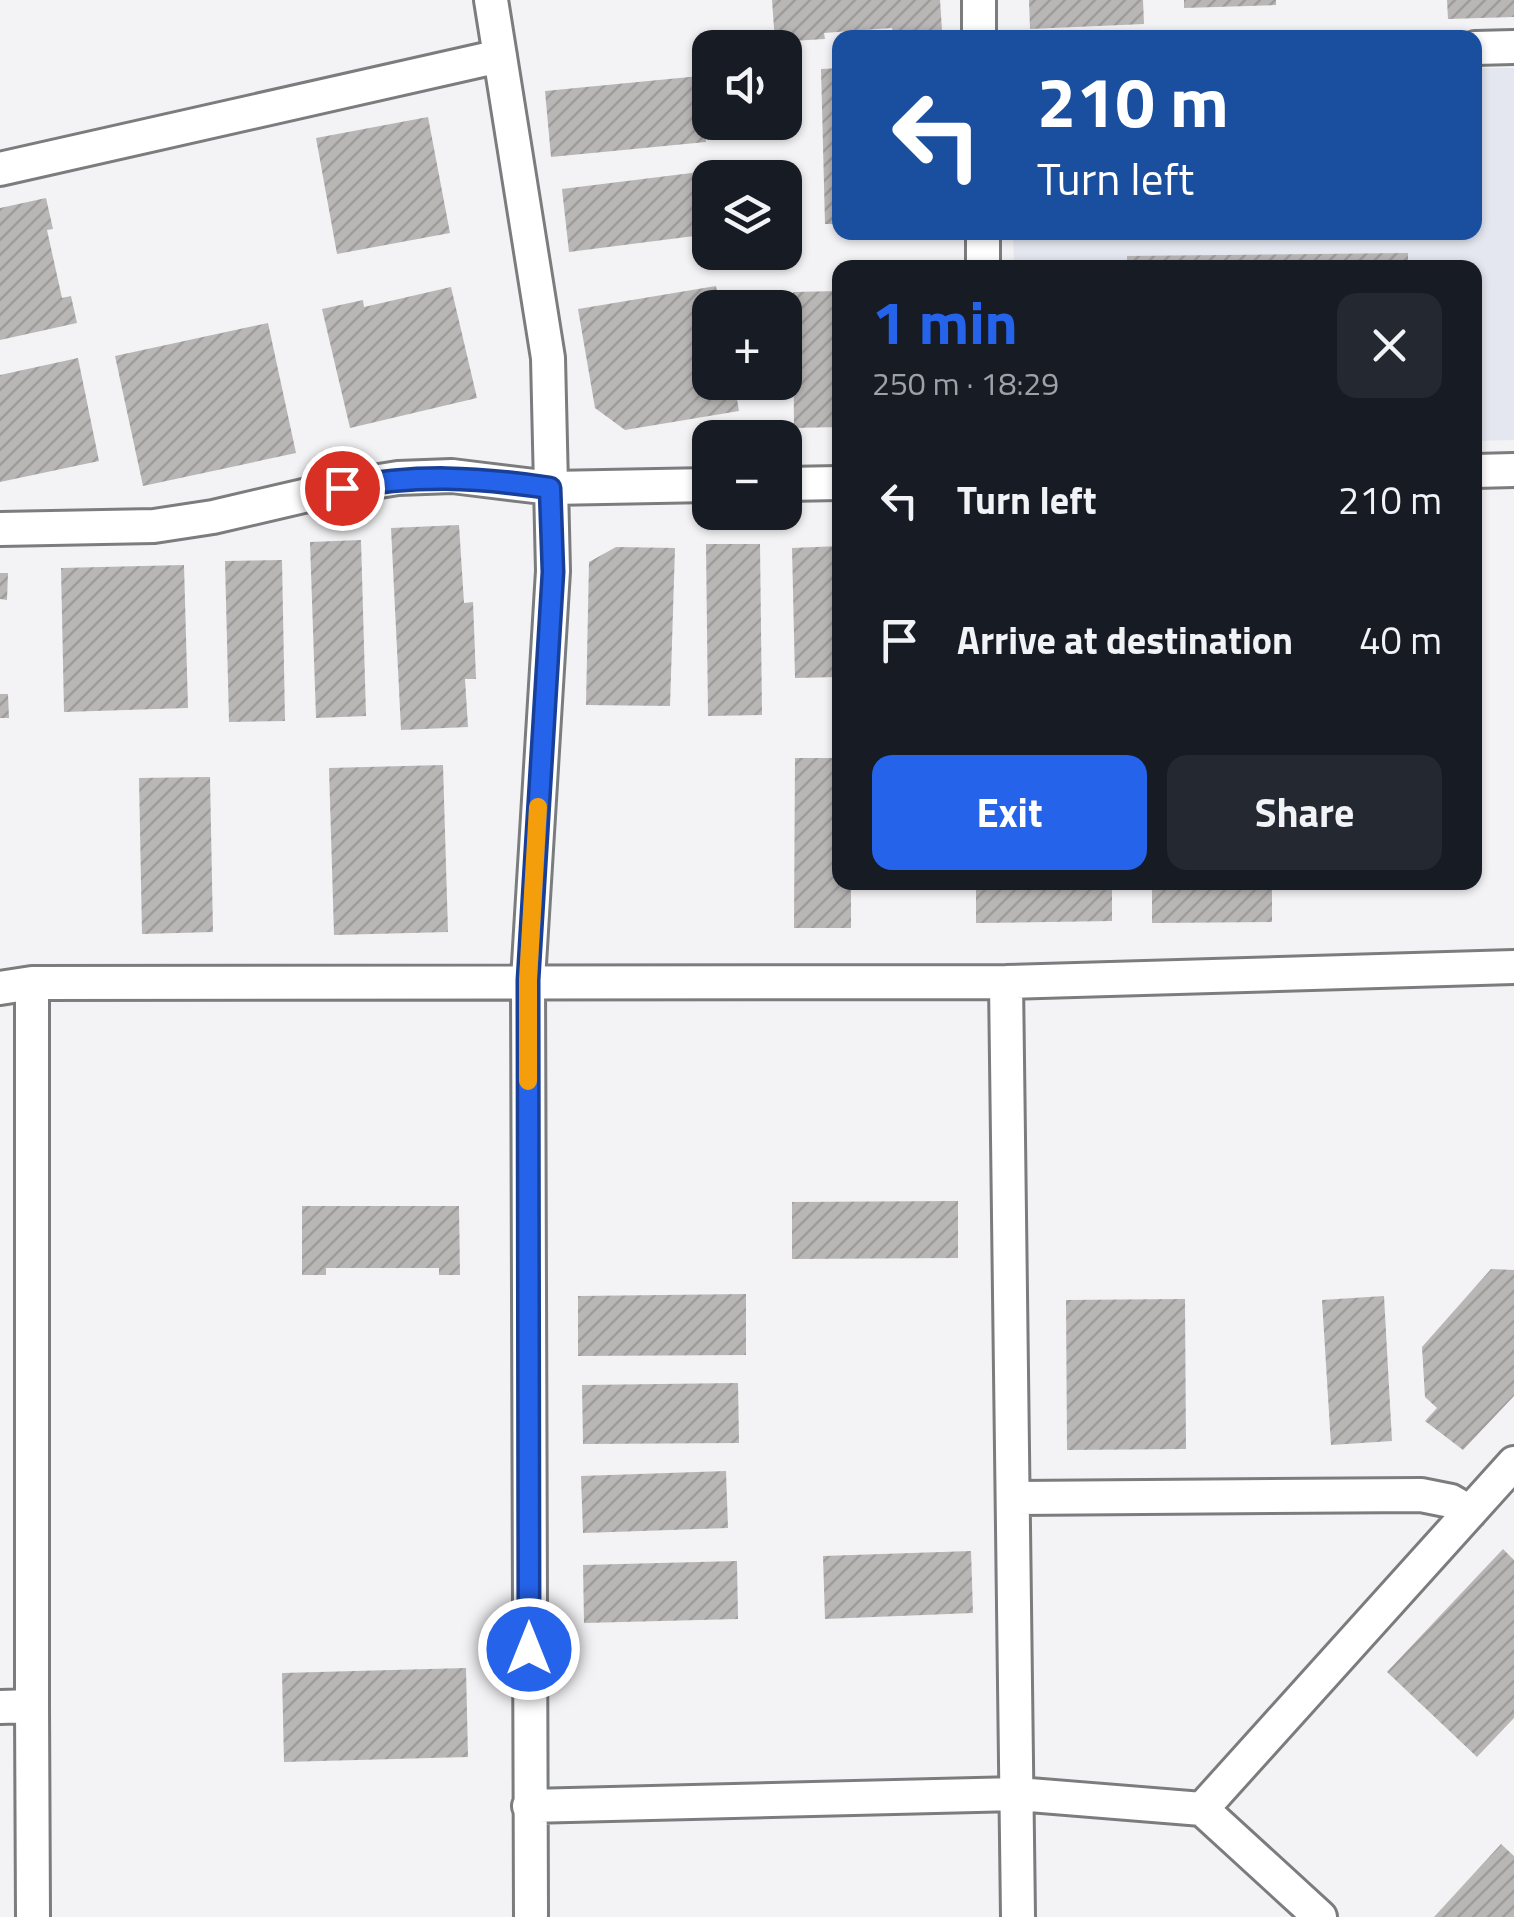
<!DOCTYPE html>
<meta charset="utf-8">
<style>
:root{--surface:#171b24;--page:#242831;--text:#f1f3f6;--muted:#9ea1a6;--accent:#2563eb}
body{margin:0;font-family:"Titillium Web",sans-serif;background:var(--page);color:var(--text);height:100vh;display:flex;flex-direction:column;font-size:38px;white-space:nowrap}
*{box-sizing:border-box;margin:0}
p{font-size:32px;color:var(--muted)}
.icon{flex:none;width:55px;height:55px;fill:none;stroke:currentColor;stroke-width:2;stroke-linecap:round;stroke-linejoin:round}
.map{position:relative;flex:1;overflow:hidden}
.side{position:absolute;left:832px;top:260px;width:650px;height:630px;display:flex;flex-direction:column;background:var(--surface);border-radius:20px;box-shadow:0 2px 8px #0004}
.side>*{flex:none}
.banner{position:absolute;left:832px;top:30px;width:650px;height:210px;border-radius:20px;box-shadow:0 2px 8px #0004;background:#1a4fa0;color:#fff;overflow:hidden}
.fabs{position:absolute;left:692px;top:30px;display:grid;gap:20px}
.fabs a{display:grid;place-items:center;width:110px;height:110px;border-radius:20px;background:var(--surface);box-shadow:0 2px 8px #0004;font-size:50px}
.pin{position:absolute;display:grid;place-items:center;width:85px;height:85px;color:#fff;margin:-42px;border:5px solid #fff;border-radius:50%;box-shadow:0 2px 10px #0007}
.me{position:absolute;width:110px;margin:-55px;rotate:0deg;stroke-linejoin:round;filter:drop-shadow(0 0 8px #0008)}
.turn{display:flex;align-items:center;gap:35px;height:210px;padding:0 40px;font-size:45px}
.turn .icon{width:130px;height:130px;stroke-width:2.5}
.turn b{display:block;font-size:70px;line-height:85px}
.round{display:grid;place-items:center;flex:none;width:105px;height:105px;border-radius:20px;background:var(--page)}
.head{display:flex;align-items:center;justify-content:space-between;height:170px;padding:0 40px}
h1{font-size:60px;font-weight:700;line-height:75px;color:var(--accent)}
.cta{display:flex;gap:20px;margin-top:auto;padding:20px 40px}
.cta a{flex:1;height:115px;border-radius:20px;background:var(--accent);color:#fff;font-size:40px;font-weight:700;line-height:115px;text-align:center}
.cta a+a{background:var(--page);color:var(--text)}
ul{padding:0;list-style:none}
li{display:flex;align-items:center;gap:30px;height:140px;padding:0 40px}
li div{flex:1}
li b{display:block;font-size:38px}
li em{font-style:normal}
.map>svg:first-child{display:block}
.built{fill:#e4e7ef}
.building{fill:url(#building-hatch)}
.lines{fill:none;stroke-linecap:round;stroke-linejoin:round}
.street-casing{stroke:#7b7c7d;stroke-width:38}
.street{stroke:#fff;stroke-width:32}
.route-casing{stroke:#184099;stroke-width:25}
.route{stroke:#2563eb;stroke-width:18}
.slow{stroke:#f59e0b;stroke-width:18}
</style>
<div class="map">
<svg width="1514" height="1917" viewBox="0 0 1514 1917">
<defs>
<pattern id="building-hatch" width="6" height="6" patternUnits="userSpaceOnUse" patternTransform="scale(2.5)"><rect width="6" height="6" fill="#b9b7b6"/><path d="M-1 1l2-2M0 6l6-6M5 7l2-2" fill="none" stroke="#9f9d9c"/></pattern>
</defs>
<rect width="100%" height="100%" fill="#f3f3f5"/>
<path class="built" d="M 1475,68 L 1514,68 L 1514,440 L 1475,441 L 1475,268 L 1014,267 L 1013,233 L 1475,232 Z"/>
<path class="building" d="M 772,0 L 940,0 L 942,30 L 893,34 L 892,28 L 824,33 L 825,39 L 775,42 Z
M 1029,0 L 1143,0 L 1144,24 L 1030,29 Z
M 1184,0 L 1276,0 L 1276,5 L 1184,8 Z
M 1447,0 L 1514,0 L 1514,17 L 1448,19 Z
M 840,68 L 840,224 L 825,224 L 821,69 Z
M 700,76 L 706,142 L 551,157 L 545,91 Z
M 428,117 L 450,233 L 337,254 L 316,138 Z
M 724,169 L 725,178 L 710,178 L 710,234 L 569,252 L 562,189 Z
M 46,198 L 53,229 L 47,230 L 62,298 L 71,296 L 77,323 L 0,340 L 0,208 Z
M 1408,253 L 1408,268 L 1127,268 L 1127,256 Z
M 716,286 L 720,308 L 710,308 L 710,382 L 734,382 L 739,411 L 625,430 L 595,408 L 578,309 Z
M 451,287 L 477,398 L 350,428 L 322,309 L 363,300 L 364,307 Z
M 840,291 L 840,427 L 794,428 L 793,292 Z
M 268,323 L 296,453 L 143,486 L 115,356 Z
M 78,358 L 99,461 L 0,482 L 0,375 Z
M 459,525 L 464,603 L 473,602 L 476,679 L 465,679 L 468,727 L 401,730 L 391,528 Z
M 361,540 L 366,716 L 316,718 L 310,542 Z
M 706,544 L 760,544 L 762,715 L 708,716 Z
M 840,546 L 840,677 L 795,678 L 792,548 Z
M 616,547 L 675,548 L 670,706 L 586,705 L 589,562 Z
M 282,560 L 285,721 L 229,722 L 225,561 Z
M 184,565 L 188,708 L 64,712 L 61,568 Z
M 0,573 L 8,573 L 7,600 L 0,599 Z
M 0,694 L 8,694 L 9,718 L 0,718 Z
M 795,758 L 840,758 L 840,882 L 851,882 L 851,928 L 794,928 Z
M 443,765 L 448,932 L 334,935 L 329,768 Z
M 210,777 L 213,932 L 142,934 L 139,778 Z
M 976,882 L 1112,882 L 1112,921 L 976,923 Z
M 1152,882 L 1272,882 L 1272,922 L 1152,923 Z
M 958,1201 L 958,1258 L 792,1259 L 792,1202 Z
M 302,1206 L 459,1206 L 460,1275 L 439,1275 L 439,1268 L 326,1268 L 326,1275 L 302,1275 Z
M 1491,1269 L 1514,1270 L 1514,1396 L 1463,1450 L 1425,1421 L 1437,1408 L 1425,1397 L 1422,1347 Z
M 746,1294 L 746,1355 L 578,1356 L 578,1296 Z
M 1384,1296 L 1392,1441 L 1331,1445 L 1322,1300 Z
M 1185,1299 L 1186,1449 L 1067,1450 L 1066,1300 Z
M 738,1383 L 739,1443 L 583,1444 L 582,1385 Z
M 726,1471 L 728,1528 L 583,1533 L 581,1476 Z
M 1503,1549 L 1514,1560 L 1514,1718 L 1477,1757 L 1387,1672 Z
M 971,1551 L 973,1613 L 825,1619 L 823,1556 Z
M 737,1561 L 738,1619 L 584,1623 L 583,1565 Z
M 466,1668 L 468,1757 L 284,1762 L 282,1673 Z
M 1501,1844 L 1514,1856 L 1514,1917 L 1434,1917 Z"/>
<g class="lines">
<defs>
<path id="street" d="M 491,0 L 548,358 L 553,571 L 528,980 L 531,1917
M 979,0 L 979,38
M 1475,48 L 1514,47
M 0,169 L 500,56
M 983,232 L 983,268
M 1475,471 L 1514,470
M 785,484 L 840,483
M 0,529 L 154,526 L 213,517 L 342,487 L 398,478 L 452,476 L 551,488 L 710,485
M 1006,982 L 1018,1917
M 0,988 L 32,983 L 1006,982 L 1514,967
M 1013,1498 L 1421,1495 L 1451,1501 L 1470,1512
M 32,1706 L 33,1917
M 0,1707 L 32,1706 L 32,983
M 529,1806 L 1017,1794 L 1202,1809 L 1514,1463
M 1202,1809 L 1320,1917"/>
</defs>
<use href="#street" class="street-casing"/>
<use href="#street" class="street"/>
</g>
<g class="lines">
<defs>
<path id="route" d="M 342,488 C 419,474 474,477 550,488 L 553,572 L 528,980 L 529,1649"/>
</defs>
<use href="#route" class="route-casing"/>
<use href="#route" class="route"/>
<path class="slow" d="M 528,1081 L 528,980 L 538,807"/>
</g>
</svg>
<div class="fabs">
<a><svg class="icon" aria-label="sound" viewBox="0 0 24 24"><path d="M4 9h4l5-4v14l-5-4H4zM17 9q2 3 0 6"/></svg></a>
<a><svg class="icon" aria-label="layers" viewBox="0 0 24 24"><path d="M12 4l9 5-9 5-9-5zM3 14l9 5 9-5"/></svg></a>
<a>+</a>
<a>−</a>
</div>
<div class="pin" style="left:342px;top:488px;background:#d93025"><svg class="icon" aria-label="arrive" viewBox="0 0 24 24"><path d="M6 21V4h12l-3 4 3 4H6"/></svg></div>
<svg class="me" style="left:529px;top:1649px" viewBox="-20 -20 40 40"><circle r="17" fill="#2563eb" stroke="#fff" stroke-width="3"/><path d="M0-11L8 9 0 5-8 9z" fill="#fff"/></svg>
<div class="banner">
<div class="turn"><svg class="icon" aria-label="left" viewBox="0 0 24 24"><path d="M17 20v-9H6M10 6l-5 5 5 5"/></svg><div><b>210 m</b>Turn left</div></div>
</div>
<section class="side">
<div class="head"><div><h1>1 min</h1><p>250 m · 18:29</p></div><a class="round"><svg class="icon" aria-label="close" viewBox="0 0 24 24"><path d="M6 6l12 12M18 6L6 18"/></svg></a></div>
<ul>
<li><svg class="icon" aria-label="left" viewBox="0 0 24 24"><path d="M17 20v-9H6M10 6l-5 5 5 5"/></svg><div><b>Turn left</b></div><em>210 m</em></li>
<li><svg class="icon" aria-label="arrive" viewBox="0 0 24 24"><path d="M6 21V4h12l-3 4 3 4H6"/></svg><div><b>Arrive at destination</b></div><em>40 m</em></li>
</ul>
<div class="cta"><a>Exit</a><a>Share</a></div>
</section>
</div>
